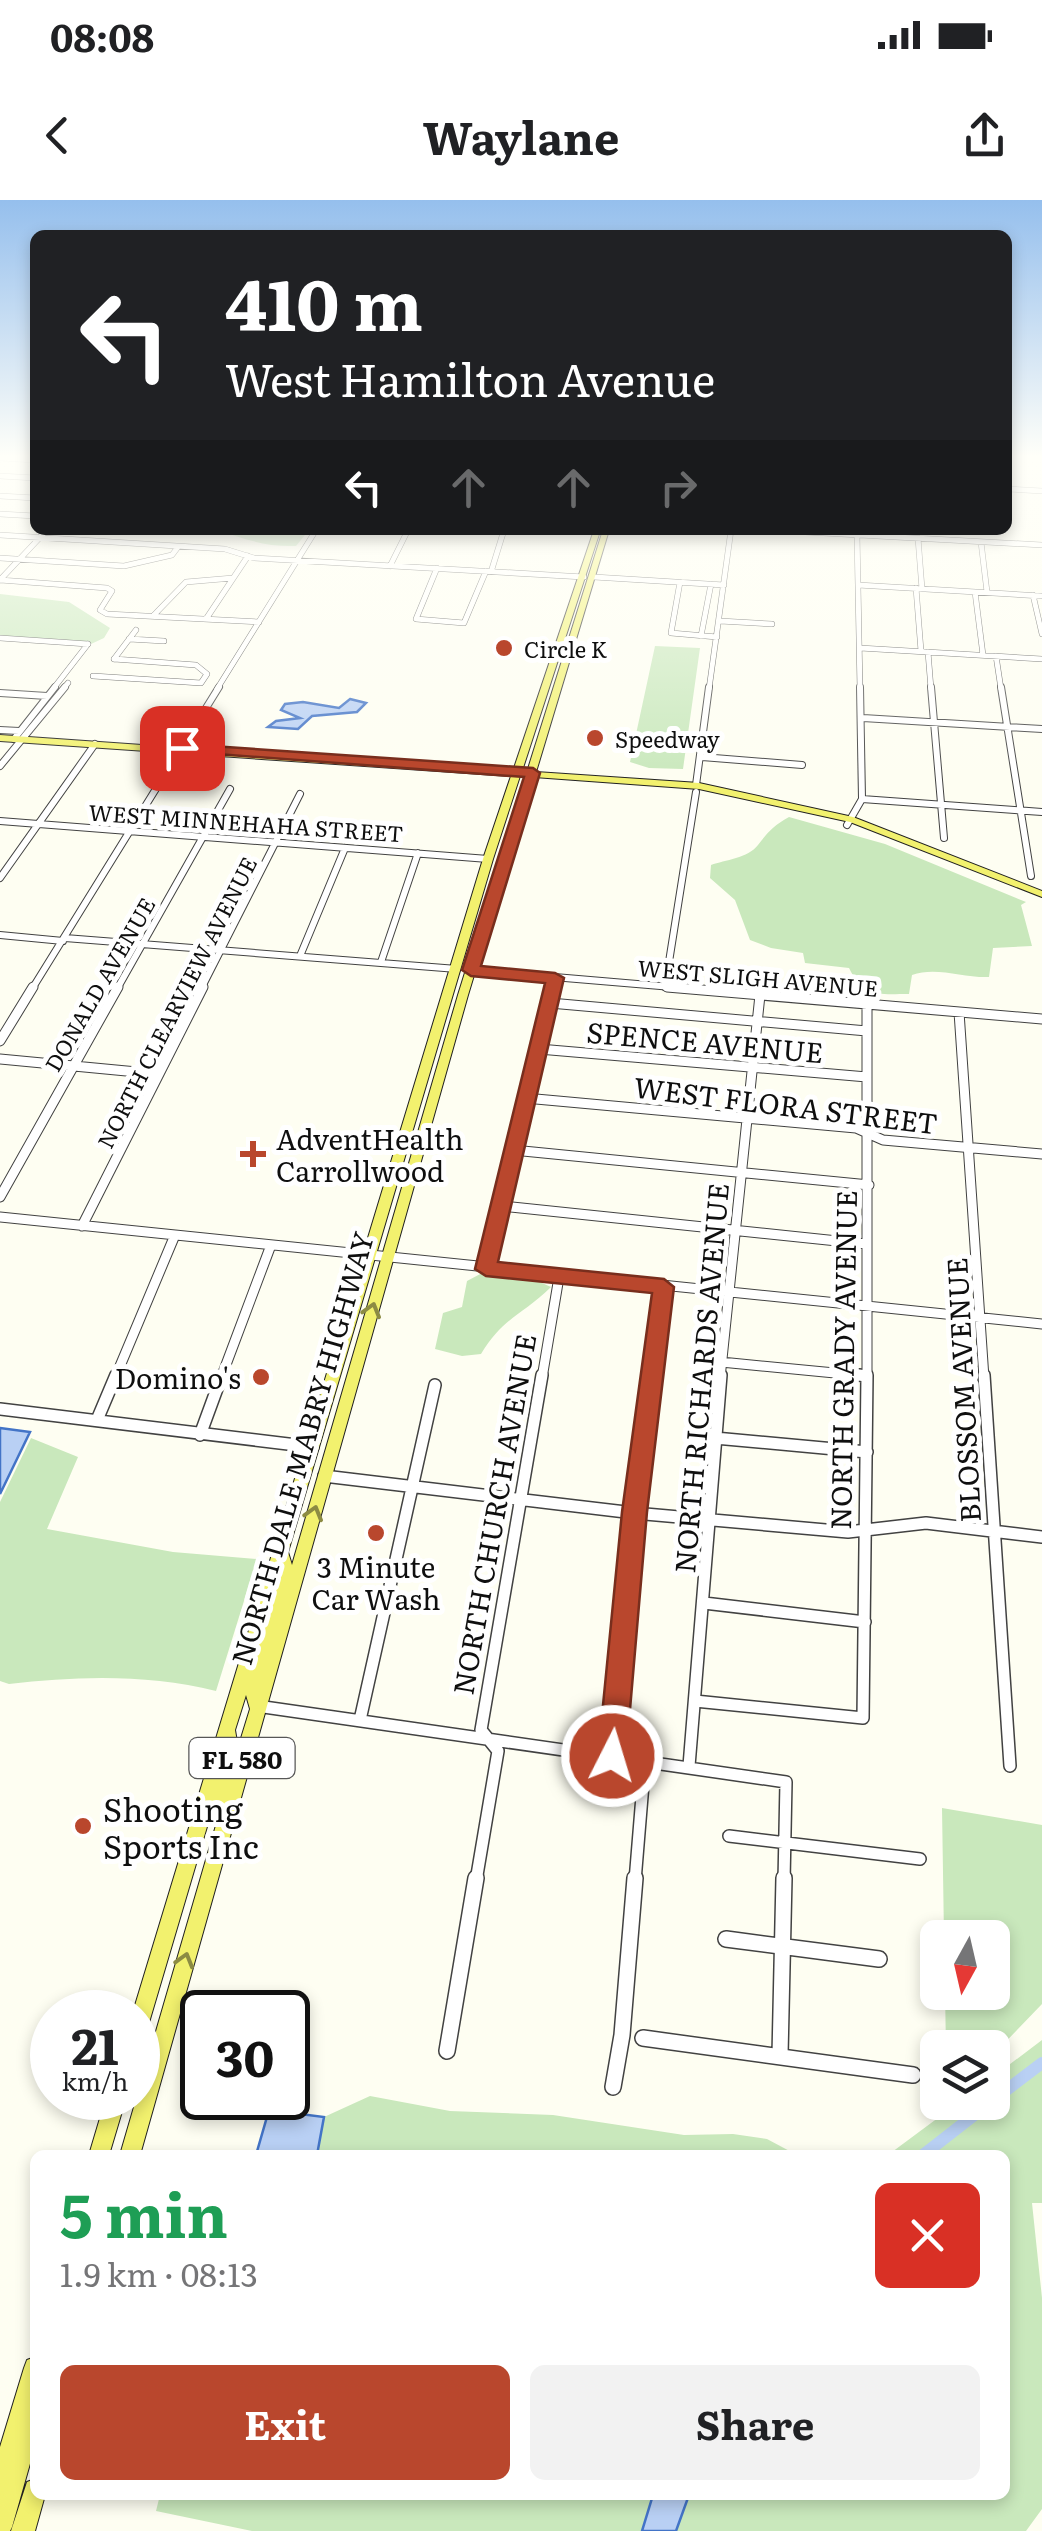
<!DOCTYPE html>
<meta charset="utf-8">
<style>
:root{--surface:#fff;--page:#f2f2f2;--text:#202124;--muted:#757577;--accent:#b9472d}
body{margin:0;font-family:Literata,serif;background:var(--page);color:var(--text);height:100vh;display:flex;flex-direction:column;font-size:38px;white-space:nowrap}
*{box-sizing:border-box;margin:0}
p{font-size:32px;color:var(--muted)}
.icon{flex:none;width:55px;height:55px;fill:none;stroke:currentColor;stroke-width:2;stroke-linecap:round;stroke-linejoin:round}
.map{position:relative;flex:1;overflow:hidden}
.sheet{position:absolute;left:30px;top:1950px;width:980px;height:350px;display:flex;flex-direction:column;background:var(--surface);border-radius:15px;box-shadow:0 5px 15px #0003}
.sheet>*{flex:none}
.top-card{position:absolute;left:30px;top:30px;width:982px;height:305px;border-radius:15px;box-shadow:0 5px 15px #0003;background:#202124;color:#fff;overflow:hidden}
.needle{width:65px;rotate:188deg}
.tools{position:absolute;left:920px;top:1720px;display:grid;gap:20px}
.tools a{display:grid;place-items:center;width:90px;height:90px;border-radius:15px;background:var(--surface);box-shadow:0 5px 15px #0003;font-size:50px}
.speed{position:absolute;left:30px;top:1790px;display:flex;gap:20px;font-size:50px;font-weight:700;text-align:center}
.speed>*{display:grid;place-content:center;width:130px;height:130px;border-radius:50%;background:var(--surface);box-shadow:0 5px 15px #0003;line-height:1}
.speed small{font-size:25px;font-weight:400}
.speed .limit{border:5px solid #111;border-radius:15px;background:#fff;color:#111}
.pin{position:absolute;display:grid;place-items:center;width:85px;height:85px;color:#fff;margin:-42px;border-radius:20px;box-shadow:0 5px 15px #0006}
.me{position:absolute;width:110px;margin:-55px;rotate:5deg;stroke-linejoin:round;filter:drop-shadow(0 0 8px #0008)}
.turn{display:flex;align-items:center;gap:35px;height:210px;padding:0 30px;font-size:45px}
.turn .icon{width:130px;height:130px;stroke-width:2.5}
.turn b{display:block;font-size:70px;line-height:85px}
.lanes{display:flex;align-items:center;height:95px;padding:0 30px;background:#0003;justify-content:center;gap:50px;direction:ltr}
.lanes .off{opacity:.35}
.round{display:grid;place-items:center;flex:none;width:105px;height:105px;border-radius:15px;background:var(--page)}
.summary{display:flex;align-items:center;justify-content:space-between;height:170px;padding:0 30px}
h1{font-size:60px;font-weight:700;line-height:75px;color:#1e9e55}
.button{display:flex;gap:20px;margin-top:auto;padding:20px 30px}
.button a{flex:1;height:115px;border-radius:15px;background:var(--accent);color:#fff;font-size:40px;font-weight:700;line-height:115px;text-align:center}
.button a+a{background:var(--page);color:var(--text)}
.status{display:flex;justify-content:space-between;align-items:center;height:70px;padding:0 50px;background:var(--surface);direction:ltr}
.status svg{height:28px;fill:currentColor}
header{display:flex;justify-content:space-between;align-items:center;height:130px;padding:0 30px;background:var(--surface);font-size:45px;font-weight:700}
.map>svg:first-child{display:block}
.green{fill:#c9e8bc}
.water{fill:#b9d0f4;stroke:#4374c7;stroke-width:2.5}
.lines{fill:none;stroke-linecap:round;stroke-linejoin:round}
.canal{stroke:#b9d0f4;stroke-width:12}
.minor-far4-casing{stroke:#424242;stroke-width:6}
.minor-far3-casing{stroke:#424242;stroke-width:8}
.minor-far2-casing{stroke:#424242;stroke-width:11}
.minor-far1-casing{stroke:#424242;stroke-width:14}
.minor-casing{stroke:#424242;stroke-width:18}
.major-casing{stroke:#202020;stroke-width:2}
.minor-far4{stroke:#fff;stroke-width:5}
.minor-far3{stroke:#fff;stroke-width:6}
.minor-far2{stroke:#fff;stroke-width:9}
.minor-far1{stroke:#fff;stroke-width:11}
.minor{stroke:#fff;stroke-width:15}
.major{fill:#f2f16e;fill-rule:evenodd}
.oneway{stroke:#8c8b43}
.route{fill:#b9472d;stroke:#782e1d;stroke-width:2.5}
.poi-dot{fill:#b9472d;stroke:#fff;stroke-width:4}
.labels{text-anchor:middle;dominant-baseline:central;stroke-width:10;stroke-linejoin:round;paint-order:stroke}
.far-poi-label{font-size:22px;fill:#0f0f0f;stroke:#fff;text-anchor:start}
.far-street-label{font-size:22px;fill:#0f0f0f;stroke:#fff}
.shield{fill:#fff;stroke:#575757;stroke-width:2.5}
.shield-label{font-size:25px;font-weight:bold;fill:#0f0f0f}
.street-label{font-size:28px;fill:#0f0f0f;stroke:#fff}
.poi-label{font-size:28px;fill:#0f0f0f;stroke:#fff;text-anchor:start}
.near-poi-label{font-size:32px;fill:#0f0f0f;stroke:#fff;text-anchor:start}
</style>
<div class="status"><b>08:08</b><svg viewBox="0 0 49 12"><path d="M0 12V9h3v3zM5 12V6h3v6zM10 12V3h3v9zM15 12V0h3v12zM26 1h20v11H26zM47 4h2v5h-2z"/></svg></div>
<header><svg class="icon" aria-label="back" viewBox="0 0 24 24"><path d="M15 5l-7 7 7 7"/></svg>Waylane<svg class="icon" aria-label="share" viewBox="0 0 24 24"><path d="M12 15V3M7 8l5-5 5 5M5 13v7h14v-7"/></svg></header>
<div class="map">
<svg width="1042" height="2331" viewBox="0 0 1042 2331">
<rect width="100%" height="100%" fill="#fefef2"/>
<path class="green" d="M 218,330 L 309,330 L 296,346 C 266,347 244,339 218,330 Z
M 0,394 L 69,402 L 110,428 L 104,438 L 91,444 L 0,436 Z
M 655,446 L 700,448 L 683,569 L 649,568 L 630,562 Z
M 789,617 L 885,644 L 1026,702 L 1021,705 L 1032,746 L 993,748 L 989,777 C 963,778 936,766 912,775 L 909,794 C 878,794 864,798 849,768 L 805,763 L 803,753 L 771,748 L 750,740 L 735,700 L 710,678 L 711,665 C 725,660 748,658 758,645 C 768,632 773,626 789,617 Z
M 484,1072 L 533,1079 L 551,1087 C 523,1115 504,1116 481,1154 L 462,1156 L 435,1149 L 443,1113 L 462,1107 L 467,1081 Z
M 31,1238 L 78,1257 L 47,1329 L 173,1352 L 257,1359 L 216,1491 C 149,1474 77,1476 9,1484 L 0,1481 L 0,1302 Z
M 942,1608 L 1042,1625 L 1042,1804 L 993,1855 L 992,1848 L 946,1847 L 945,1793 L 992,1792 L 992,1738 L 944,1737 Z
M 1042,1840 L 1042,2003 L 1032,2003 L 1042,2098 L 1042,2309 L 1026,2331 L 676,2331 L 689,2295 L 1005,2295 L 1005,1955 L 888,1955 L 958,1903 L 992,1902 L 993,1877 Z
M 370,1896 L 450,1911 L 553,1915 L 684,1935 L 733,1934 L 767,1939 L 797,1955 L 317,1955 L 324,1917 Z
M 160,2295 L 653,2295 L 642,2331 L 252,2331 L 156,2311 Z"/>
<path class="water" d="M 350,499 L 366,503 L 357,512 L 312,516 L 298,529 L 268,527 L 276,521 L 300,518 L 281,510 L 285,504 L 303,502 L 339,508 Z
M 0,1228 L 30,1232 L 0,1294 Z
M 269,1910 L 324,1917 L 317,1955 L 256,1955 Z
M 653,2295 L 689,2295 L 676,2331 L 642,2331 Z"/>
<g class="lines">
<path class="canal" d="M 992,1901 L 1042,1863
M 923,1955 L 991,1902"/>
<defs>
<path id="minor-far4" d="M 0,258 L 35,260
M 0,276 L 35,278
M 1008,289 L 1042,291
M 0,296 L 35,298
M 0,314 L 35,316
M 769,330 L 1042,345
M 0,335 L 225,349 L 254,358 L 584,377
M 857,335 L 860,489
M 918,338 L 922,389
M 981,342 L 987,392
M 0,358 L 124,366 L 172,355 L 178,347
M 390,366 L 408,330
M 437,368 L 416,419 L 464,423 L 486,371
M 491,372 L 504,330
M 594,377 L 724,385
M 0,380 L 107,388 L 112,391 L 100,410 L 107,414 L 259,422
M 0,380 L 47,330
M 680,382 L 671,433 L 717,437
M 858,385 L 1042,396
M 916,388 L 921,451
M 975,392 L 983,455
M 1033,395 L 1042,434
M 153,416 L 186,382 L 233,378
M 206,419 L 248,356
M 720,421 L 772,424
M 701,436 L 711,384
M 0,438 L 88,444
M 129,439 L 164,441
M 860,448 L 1042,459
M 928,452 L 931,489
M 996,456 L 1001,489
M 114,459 L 136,430
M 93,476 L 201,483 L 207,474 L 196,465 L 114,459
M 53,489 L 88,444
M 63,489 L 68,483
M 217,489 L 316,330
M 709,489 L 731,330"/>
<path id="minor-far3" d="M 931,487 L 944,638
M 1001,487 L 1031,676
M 0,493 L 47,496
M 863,518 L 1042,529
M 0,530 L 19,531
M 14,539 L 55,487
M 702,557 L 802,565
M 0,566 L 65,487
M 696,585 L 709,487
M 862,599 L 1042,612
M 0,621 L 488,659
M 847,625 L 862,599 L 860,487
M 0,678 L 95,544
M 0,735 L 63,741
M 65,738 L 457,769
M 300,756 L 345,648
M 381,762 L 418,653
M 471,770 L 696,789
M 665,787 L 696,592
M 32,789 L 219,487
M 117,789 L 230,589
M 201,789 L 300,594
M 552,789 L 555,778"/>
<path id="minor-far2" d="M 667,787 L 1042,819
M 550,803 L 867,831
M 959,812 L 984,1178
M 0,841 L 33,787
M 539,849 L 867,877
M 0,859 L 158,874
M 525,898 L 856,928 L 883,940 L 1042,954
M 513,950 L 869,985
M 0,997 L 118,787
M 502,1006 L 866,1044
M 0,1017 L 1042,1124
M 82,1026 L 203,787
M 485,1069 L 553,787
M 721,1162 L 866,1176
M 115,1178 L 175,1035
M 221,1178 L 271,1045
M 542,1178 L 559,1077
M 651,1178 L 663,1087
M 720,1178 L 760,795
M 867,1178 L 867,804"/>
<path id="minor-far1" d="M 859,1175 L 866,1176
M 984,1175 L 1010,1566
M 0,1209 L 313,1247
M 97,1220 L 116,1175
M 200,1235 L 222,1175
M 715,1238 L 867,1252
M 324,1276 L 634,1313 L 848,1332 L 926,1323 L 1042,1337
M 704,1403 L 865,1422
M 695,1501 L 863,1518 L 867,1175
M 257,1506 L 786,1582 L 784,1681
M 360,1520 L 435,1185
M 612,1556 L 634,1313 L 652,1175
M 689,1566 L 721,1175
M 729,1636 L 920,1659
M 476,1681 L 498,1551 L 481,1530 L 542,1175
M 635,1681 L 645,1560"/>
<path id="minor" d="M 726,1739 L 879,1759
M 643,1838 L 913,1875
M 447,1851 L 476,1678
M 780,1855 L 784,1678
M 613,1887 L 622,1835 L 635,1678"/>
<path id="major" d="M 594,330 L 600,331 L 522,571 L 527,572 L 603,330 L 609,330 L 536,572 L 699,583 L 853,617 L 1042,691 L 1042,697 L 850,622 L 699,589 L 534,577 L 468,795 L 140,1955 L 120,1955 L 219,1615 L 216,1614 L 214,1603 L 148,1826 L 145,1833 L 138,1836 L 138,1812 L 133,1812 L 483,659 L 511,576 L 0,541 L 0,535 L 513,571 ZM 520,576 L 526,577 L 458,795 L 292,1365 L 288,1352 L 493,659 ZM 246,1495 L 250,1509 L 238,1548 L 235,1530 Z
M 106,1898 L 126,1898 L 109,1955 L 89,1955 Z
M 35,2157 L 35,2246 L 12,2327 L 10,2331 L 0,2331 L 0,2247 L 24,2168 L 27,2160 Z
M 35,2279 L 35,2295 L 45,2295 L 35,2331 L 11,2331 L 27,2282 Z"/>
</defs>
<use href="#minor-far4" class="minor-far4-casing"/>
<use href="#minor-far3" class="minor-far3-casing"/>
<use href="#minor-far2" class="minor-far2-casing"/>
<use href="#minor-far1" class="minor-far1-casing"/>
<use href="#minor" class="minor-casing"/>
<use href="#major" class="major-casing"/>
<use href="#minor-far4" class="minor-far4"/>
<use href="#minor-far3" class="minor-far3"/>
<use href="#minor-far2" class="minor-far2"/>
<use href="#minor-far1" class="minor-far1"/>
<use href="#minor" class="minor"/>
<use href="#major" class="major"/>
</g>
<defs><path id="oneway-chevron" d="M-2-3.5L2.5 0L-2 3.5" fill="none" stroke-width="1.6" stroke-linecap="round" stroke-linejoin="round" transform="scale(2.5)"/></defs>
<g class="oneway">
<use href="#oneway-chevron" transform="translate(372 1110) rotate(-74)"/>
<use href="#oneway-chevron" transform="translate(314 1313) rotate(-74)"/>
<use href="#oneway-chevron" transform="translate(185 1760) rotate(-74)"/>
</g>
<linearGradient id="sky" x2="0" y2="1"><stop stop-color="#95bfed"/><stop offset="0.44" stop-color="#fffff9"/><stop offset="1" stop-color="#fffff9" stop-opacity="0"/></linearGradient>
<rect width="1042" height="583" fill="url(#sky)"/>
<path class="route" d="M 182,544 L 533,568 L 540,573 L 481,766 L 555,773 L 564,778 L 498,1062 L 664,1079 L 674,1087 L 647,1312 L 626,1556 L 622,1565 L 612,1569 L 602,1565 L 598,1556 L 622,1312 L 652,1093 L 486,1076 L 475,1069 L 545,783 L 471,776 L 462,770 L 524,577 L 177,551 L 177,545 Z"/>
<g class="poi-dot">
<circle cx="504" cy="448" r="10"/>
<circle cx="595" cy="538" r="10"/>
<path d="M248 939h10v10h10v10h-10v10h-10v-10h-10v-10h10z"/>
<circle cx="261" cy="1177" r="10"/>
<circle cx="376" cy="1333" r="10"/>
<circle cx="83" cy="1626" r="10"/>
</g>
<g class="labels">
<g class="far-poi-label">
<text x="524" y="448">Circle K</text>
<text x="615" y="538">Speedway</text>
</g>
<g class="far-street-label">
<text transform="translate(246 622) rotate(4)">WEST MINNEHAHA STREET</text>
<text transform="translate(758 777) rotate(5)">WEST SLIGH AVENUE</text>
<text transform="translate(99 784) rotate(-60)">DONALD AVENUE</text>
<text transform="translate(176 802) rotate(-63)">NORTH CLEARVIEW AVENUE</text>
</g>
<rect class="shield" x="189.5" y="1538" width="105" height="40" rx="8"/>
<g class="shield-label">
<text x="242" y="1558">FL 580</text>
</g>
<g class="street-label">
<text transform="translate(705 841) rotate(5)">SPENCE AVENUE</text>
<text transform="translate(786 904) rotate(7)">WEST FLORA STREET</text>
<text transform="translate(842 1160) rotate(-89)">NORTH GRADY AVENUE</text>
<text transform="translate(700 1178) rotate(-85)">NORTH RICHARDS AVENUE</text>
<text transform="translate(962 1190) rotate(-93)">BLOSSOM AVENUE</text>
<text transform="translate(301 1248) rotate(-74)">NORTH DALE MABRY HIGHWAY</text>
<text transform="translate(493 1314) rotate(-80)">NORTH CHURCH AVENUE</text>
</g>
<g class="poi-label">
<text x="276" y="938">AdventHealth<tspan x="276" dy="32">Carrollwood</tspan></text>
<text x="241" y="1177" text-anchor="end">Domino's</text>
<text x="376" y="1366" text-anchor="middle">3 Minute<tspan x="376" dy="32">Car Wash</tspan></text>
</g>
<g class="near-poi-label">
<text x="103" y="1608">Shooting<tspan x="103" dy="37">Sports Inc</tspan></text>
</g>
</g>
</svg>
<div class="tools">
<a><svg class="needle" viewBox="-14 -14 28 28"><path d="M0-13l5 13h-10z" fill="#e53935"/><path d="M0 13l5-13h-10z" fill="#757577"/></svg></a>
<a><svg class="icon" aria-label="layers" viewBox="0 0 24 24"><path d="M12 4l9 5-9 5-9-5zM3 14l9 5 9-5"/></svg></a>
</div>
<div class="speed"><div>21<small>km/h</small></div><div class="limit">30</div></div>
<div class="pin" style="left:182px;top:548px;background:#d93025"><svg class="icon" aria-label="arrive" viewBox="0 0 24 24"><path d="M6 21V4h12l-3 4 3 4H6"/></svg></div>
<svg class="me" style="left:612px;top:1556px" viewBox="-20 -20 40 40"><circle r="17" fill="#b9472d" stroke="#fff" stroke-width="3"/><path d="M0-11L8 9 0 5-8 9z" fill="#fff"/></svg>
<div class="top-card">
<div class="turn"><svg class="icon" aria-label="left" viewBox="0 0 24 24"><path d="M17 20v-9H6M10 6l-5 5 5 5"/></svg><div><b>410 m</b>West Hamilton Avenue</div></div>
<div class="lanes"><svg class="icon" aria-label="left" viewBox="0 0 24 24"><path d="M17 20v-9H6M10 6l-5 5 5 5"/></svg><svg class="icon off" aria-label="ahead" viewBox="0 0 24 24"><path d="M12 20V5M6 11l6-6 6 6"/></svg><svg class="icon off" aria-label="ahead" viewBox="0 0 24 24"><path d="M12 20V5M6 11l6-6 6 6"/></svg><svg class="icon off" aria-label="right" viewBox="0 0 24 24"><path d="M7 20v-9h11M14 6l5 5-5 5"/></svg></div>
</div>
<section class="sheet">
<div class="summary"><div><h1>5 min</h1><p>1.9 km · 08:13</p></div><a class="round" style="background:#d93025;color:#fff"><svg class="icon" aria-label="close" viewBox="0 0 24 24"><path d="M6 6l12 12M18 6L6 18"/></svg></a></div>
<div class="button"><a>Exit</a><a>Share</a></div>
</section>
</div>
